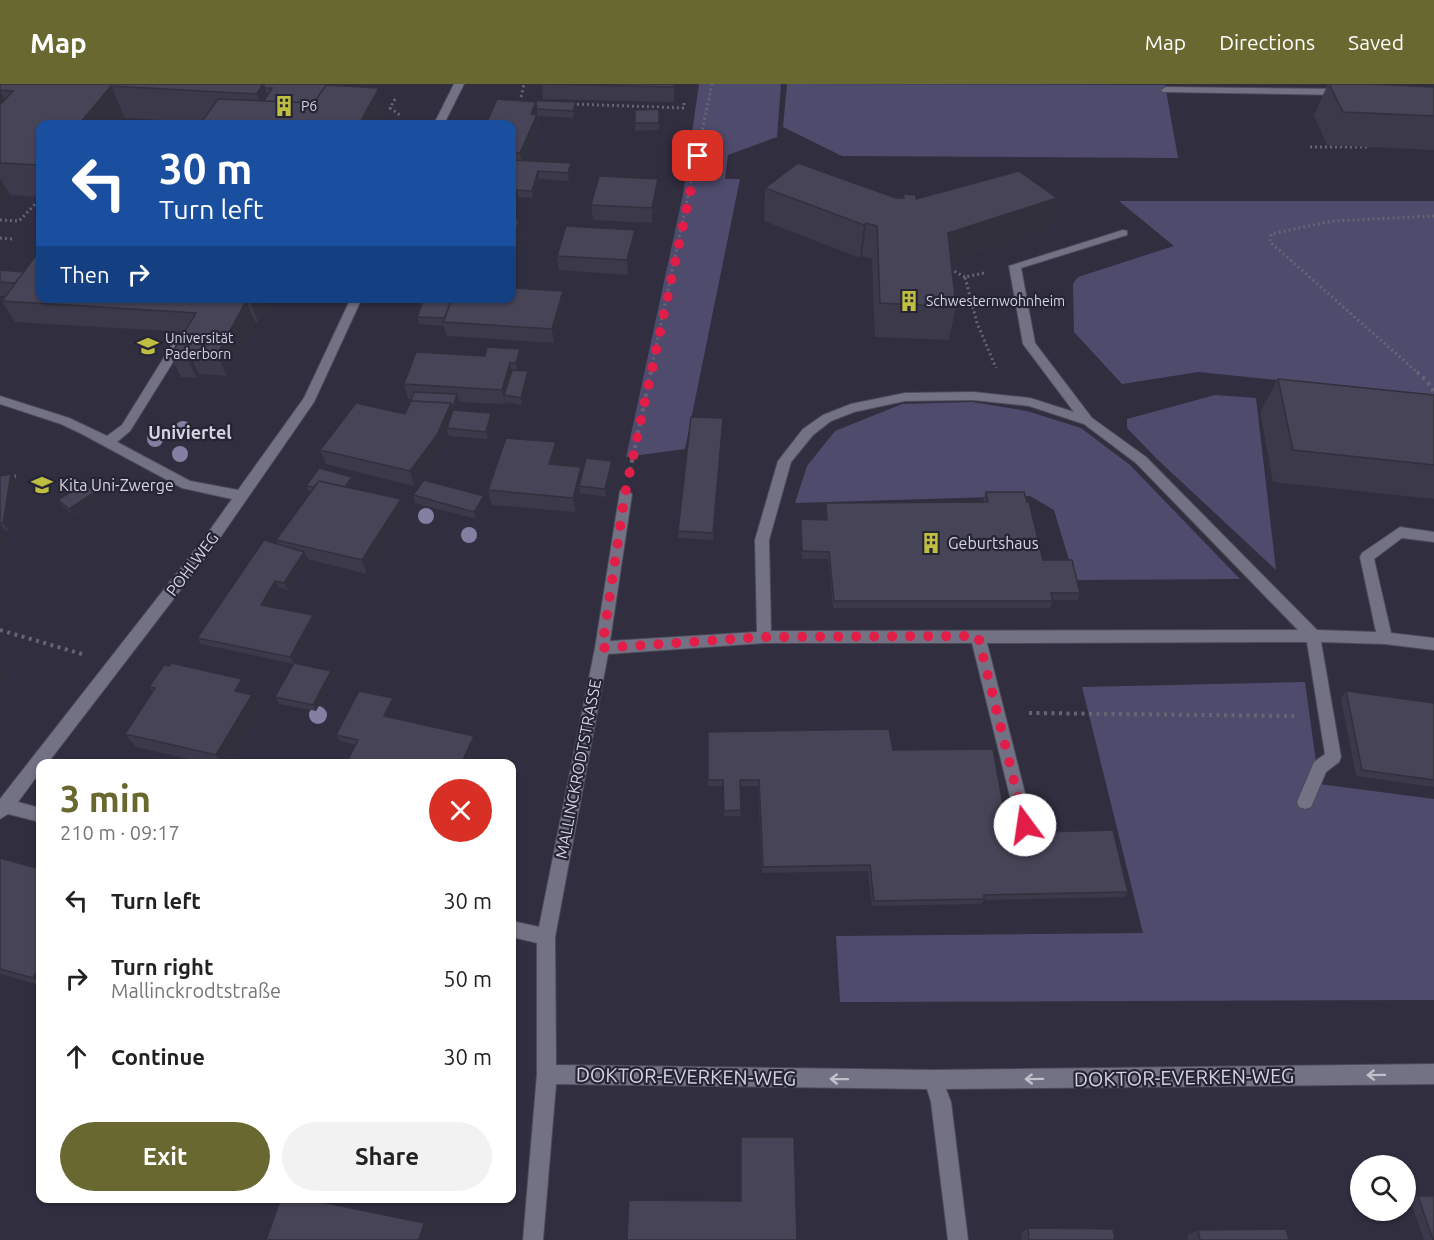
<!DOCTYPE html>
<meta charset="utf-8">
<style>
:root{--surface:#fff;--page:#f2f2f2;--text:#222;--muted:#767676;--accent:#696830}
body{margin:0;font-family:Ubuntu,sans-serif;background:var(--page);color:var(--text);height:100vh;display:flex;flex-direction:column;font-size:22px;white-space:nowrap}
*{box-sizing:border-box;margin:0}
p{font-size:20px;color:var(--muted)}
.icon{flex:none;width:33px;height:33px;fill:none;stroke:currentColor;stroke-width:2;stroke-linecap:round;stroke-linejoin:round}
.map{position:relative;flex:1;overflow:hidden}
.panel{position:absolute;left:36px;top:675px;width:480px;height:444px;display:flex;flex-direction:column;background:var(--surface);border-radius:12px;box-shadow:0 2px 4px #0004}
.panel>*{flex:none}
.guide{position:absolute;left:36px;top:36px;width:480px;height:183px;border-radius:12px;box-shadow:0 2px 4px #0004;background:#1a4fa0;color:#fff;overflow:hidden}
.fabs{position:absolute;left:1350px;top:1071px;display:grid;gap:12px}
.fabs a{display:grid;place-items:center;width:66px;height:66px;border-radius:50%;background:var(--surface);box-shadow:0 2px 4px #0004;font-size:30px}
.pin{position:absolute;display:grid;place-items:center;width:51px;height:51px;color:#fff;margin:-26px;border-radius:12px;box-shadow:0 3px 9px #0006}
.me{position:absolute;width:66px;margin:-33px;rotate:346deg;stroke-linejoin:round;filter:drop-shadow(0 0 4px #0008)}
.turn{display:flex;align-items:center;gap:21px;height:126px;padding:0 24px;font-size:27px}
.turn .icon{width:78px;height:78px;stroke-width:2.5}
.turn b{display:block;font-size:42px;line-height:51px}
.then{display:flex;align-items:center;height:57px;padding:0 24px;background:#0003;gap:12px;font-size:22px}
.round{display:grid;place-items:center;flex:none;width:63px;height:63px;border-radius:32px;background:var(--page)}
.summary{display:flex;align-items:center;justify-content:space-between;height:102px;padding:0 24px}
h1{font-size:36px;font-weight:700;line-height:45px;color:var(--accent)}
.button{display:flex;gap:12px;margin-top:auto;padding:12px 24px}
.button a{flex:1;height:69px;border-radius:36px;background:var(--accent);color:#fff;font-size:24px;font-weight:700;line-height:69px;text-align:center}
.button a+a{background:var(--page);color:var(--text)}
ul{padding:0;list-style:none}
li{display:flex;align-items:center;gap:18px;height:78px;padding:0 24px}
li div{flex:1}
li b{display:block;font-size:22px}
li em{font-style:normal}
header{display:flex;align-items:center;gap:36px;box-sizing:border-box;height:84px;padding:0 30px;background:var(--accent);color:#fff}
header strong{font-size:28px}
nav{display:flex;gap:33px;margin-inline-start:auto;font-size:21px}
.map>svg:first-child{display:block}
.green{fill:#4f4b6d}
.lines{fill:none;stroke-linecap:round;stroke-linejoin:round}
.minor-casing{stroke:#4d4b59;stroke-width:2}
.path-far1{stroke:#666574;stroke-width:3;stroke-dasharray:2 3;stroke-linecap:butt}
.path{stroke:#666574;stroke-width:4;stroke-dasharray:3 4.5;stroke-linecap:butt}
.minor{fill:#737184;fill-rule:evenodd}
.tree{fill:#837fa3}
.wall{fill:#3c3a4a}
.shaded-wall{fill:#31303c}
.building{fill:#464456;stroke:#31303c;stroke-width:1.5}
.oneway{stroke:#c1c0cd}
.route{stroke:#e11d48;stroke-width:10;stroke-dasharray:0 18}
.labels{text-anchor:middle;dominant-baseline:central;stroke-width:4.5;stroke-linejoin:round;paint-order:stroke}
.far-poi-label{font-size:14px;fill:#d5d4df;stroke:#262535;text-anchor:start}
.poi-label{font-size:16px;fill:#d5d4df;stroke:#262535;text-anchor:start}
.street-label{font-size:16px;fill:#d5d4df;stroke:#262535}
.neighbourhood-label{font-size:18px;font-weight:bold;fill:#d5d4df;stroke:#262535}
.near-street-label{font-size:20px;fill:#d5d4df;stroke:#262535}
</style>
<header>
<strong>Map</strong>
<nav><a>Map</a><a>Directions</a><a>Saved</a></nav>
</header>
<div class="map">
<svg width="1434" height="1156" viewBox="0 0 1434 1156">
<rect width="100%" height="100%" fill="#302e3f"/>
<path class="green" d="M 699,0 L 781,0 L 777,53 L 728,71 L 725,95 L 740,95 L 685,365 L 626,373 L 683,110 Z
M 787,0 L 1165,1 L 1178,74 L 842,72 L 783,43 Z
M 1119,117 L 1434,117 L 1434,312 L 1198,288 L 1122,300 L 1074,248 L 1073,200 L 1078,193 L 1174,162 Z
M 1215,311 L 1256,314 L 1276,486 L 1157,375 L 1127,344 L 1127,335 Z
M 972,318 L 1027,327 L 1081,344 L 1130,381 L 1240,495 L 1075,496 L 1054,426 L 1030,412 L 795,419 L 807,382 L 835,347 L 902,320 Z
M 1305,598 L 1319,700 L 1434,715 L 1434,916 L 840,918 L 836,852 L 1143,849 L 1082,603 Z"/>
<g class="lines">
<defs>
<path id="minor" d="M 454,0 L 464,0 L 444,40 L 434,40 Z
M 1166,3 L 1343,5 L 1348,8 L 1343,11 L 1163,8 L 1161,6 Z
M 1123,146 L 1127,147 L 1127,151 L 1021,184 L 1035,259 L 1092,334 L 1146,373 L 1317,546 L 1376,548 L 1360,473 L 1362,469 L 1400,443 L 1434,448 L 1434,458 L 1402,454 L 1374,475 L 1391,549 L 1434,554 L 1434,566 L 1385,560 L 1321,558 L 1341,673 L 1339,678 L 1326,688 L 1311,723 L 1305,725 L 1299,723 L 1297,718 L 1314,678 L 1325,670 L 1307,558 L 987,559 L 1033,741 L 1031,746 L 1025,749 L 1019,746 L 1017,741 L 972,559 L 764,559 L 608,570 L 555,853 L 556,981 L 933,986 L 1434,980 L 1434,1000 L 946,1005 L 951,1018 L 968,1156 L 948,1156 L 931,1018 L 927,1005 L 556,1000 L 543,1156 L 523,1156 L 537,990 L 537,859 L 512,853 L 512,837 L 539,843 L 595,564 L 620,407 L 625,405 L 632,410 L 610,557 L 757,548 L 755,456 L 778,377 L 803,345 L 823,331 L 851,320 L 905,309 L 973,308 L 1030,314 L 1074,328 L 1023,260 L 1009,182 ZM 973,316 L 1029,322 L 1084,340 L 1136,379 L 1298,546 L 771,547 L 769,456 L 791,378 L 813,351 L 831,337 L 854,328 L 905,317 Z
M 351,214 L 362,214 L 314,318 L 215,461 L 47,680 L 40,680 L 40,688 L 18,718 L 40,724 L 40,738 L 8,730 L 0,735 L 0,715 L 205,453 L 232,415 L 182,404 L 82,350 L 61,340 L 0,320 L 0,312 L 69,334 L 107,352 L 122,341 L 173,259 L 181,259 L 183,262 L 130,347 L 117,358 L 190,397 L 238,406 L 304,314 Z"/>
</defs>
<use href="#minor" class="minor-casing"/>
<path class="path-far1" d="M 395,15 L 390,24 L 400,31
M 520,18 L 524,0
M 572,20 L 684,24 L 684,18
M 1310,63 L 1368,63
M 0,136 L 19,137 L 40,115
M 0,154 L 12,155
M 950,185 L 965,193
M 984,189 L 965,193 L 977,239 L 996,284
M 650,290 L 712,0
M 1419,290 L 1270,158 L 1271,150 L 1332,137 L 1434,132"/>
<path class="path" d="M 1417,288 L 1427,297 L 1434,308
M 630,386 L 651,288
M 0,395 L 16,392
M 0,546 L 82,570
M 1029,629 L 1294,632"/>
<use href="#minor" class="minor"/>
</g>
<g class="tree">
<circle cx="183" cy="345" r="8"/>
<circle cx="155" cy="355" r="8"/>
<circle cx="180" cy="370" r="8"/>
<circle cx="426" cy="432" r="8"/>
<circle cx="469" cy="451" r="8"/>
<circle cx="318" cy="631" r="9"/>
</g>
<path class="wall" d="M 0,0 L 348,0 L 347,2 L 386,29 L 380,40 L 200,40 L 202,38 L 125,34 L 120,40 L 40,40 L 40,113 L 10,111 L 0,123 Z
M 542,0 L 676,0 L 674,18 L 543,15 Z
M 1328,0 L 1368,0 L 1434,3 L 1434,66 L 1327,61 L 1314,31 Z
M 517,17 L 576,18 L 577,25 L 574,34 L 538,32 L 539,45 L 526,77 L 572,86 L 569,97 L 539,95 L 533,114 L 518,113 L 515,120 L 512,120 L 512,40 Z
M 659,25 L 659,46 L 635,47 L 635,39 Z
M 658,95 L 659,110 L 652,139 L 593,136 L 591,121 Z
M 765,104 L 896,114 L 902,114 L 903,110 L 916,115 L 1048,147 L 951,178 L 956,223 L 949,256 L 875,253 L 872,175 L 862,172 L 860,174 L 764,137 Z
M 636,161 L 628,191 L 559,186 L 557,172 Z
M 0,186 L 24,188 L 272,214 L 259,239 L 255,238 L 227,292 L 199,290 L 197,294 L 181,293 L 170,272 L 184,248 L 15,238 L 2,217 L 5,212 L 0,212 Z
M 565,221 L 554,259 L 447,252 L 444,242 L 419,240 L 417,233 Z
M 520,265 L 523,280 L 521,286 L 530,294 L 522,321 L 505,318 L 505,320 L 459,318 L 456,326 L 493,336 L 488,355 L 449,352 L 448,349 L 441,366 L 414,402 L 326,380 L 320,366 L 405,330 L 411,315 L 408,315 L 404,300 L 485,272 Z
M 1278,295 L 1434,311 L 1434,415 L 1273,398 L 1260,328 Z
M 723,334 L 713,456 L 678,454 L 678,447 Z
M 558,373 L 556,381 L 581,383 L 582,390 L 612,384 L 606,413 L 580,409 L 575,428 L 492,421 L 488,406 Z
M 0,392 L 16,398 L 9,447 L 6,447 L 6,460 L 0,461 Z
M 352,393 L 354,401 L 352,404 L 401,415 L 405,429 L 367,490 L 307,475 L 288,506 L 279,504 L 268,522 L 317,538 L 294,580 L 201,560 L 197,554 L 279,461 L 276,456 L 310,409 L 306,402 Z
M 95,408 L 100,415 L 75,432 L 63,423 L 58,416 Z
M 986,408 L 1043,476 L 1080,509 L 1077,516 L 1053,516 L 1050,524 L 833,524 L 828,475 L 802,475 L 800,443 L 801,435 L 826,436 L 825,426 L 826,419 L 984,418 L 983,415 Z
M 413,411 L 486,419 L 476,435 L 415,419 Z
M 331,587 L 334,594 L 316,627 L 279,620 L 275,613 Z
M 242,595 L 250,608 L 249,610 L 260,623 L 227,680 L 211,680 L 136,663 L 125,650 L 153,607 L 149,603 Z
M 1346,607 L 1434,619 L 1434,703 L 1356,692 L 1341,614 Z
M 393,614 L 396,621 L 390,634 L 476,658 L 467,680 L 346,680 L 356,661 L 340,657 L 336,651 Z
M 708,648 L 893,666 L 1009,754 L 1039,754 L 1043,748 L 1128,808 L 1124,813 L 984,816 L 981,820 L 872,822 L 868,787 L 762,789 L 758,702 L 740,702 L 741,732 L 724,732 L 723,702 L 708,702 Z
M 0,774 L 40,785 L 40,901 L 0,890 Z
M 1418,1112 L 1434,1156 L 1424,1156 L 1410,1115 Z
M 1028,1144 L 1115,1156 L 1022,1156 L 1021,1149 Z
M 1198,1146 L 1289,1156 L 1188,1156 L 1187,1151 Z"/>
<path class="shaded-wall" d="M 263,0 L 271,22 L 268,40 L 257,10 Z
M 330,0 L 348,0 L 325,40 Z
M 674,0 L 676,0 L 674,18 Z
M 111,2 L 125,34 L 120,40 L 79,40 Z
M 379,4 L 386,29 L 380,40 L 359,40 Z
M 0,6 L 18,39 L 13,44 L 0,19 Z
M 536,18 L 539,45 L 523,84 L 520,69 L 531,30 Z
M 576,18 L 577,25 L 574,34 L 573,27 Z
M 571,79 L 572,86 L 569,97 L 568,89 Z
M 538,87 L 539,95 L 533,114 L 532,107 Z
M 0,94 L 10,111 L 0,123 Z
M 658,95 L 659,110 L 652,139 L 652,124 Z
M 517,106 L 518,113 L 515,120 L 514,113 Z
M 1057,114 L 1048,147 L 942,182 L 948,149 Z
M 519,136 L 522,151 L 512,183 L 512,160 Z
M 866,139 L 862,172 L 860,174 L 864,141 Z
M 635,146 L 636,161 L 628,191 L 627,176 Z
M 563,207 L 565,221 L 554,259 L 552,245 Z
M 252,214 L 272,214 L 259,239 L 250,218 Z
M 246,217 L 255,238 L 227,292 L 217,271 Z
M 520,265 L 523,280 L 519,294 L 516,279 Z
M 189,269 L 199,290 L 197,294 L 186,273 Z
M 510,279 L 513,293 L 504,311 L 505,320 L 502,306 Z
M 528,287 L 530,294 L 522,321 L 521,314 Z
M 457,310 L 459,317 L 455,331 L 453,323 Z
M 451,319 L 455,333 L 447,344 L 448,349 L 441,366 L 414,402 L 410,387 Z
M 491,329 L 493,336 L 488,355 L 486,348 Z
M 723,334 L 723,342 L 713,456 L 713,449 Z
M 556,358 L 558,373 L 552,395 L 549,380 Z
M 612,377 L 612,384 L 606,413 L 605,405 Z
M 581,383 L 583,397 L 579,402 L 580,409 L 575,428 L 573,414 Z
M 11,390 L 16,398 L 9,447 L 3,439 Z
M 352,393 L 354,401 L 344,415 L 341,408 Z
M 95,408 L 100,415 L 75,432 L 69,425 Z
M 484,412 L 486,419 L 476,435 L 474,428 Z
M 401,415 L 405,429 L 367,490 L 362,476 Z
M 0,440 L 6,447 L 6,460 L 0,461 Z
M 304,468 L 308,475 L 288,506 L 284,499 Z
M 275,497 L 279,504 L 265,528 L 261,521 Z
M 313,531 L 317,538 L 294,580 L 290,573 Z
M 0,585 L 8,593 L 0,602 Z
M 331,587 L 334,594 L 316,627 L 313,621 Z
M 242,595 L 250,608 L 243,620 L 235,607 Z
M 252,611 L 260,623 L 227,680 L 222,680 L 216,671 Z
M 393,614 L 396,621 L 387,639 L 384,632 Z
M 474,652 L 476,658 L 467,680 L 461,680 Z
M 40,883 L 40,899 L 33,894 Z
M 0,990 L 5,993 L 0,1000 Z
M 424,1139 L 431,1143 L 427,1156 L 419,1156 Z"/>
<path class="building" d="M 0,0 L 263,0 L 257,10 L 111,2 L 79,40 L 40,40 L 40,81 L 0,79 L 0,21 L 13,7 L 0,6 Z
M 261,0 L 330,0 L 326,1 L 314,19 L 264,17 L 272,4 L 265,4 L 263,0 Z
M 542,0 L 674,0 L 674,3 Z
M 1329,0 L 1368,0 L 1434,3 L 1434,32 L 1343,28 Z
M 326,1 L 379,4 L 359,40 L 200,40 L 218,15 L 314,19 Z
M 497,15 L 536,18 L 531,30 L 537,31 L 520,69 L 512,69 L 512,40 L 486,40 Z
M 517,16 L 576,18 L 573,27 L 537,25 L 536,18 Z
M 659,25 L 659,39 L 635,39 L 635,26 Z
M 512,76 L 571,79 L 568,89 L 538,87 L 532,107 L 517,106 L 514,113 L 512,113 Z
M 798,79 L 896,114 L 904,114 L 903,110 L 916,111 L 916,115 L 1019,87 L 1057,114 L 948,149 L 956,223 L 880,219 L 877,142 L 866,139 L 864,141 L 765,104 Z
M 599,92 L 658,95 L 652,124 L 591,121 Z
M 512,136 L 519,136 L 512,160 Z
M 566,142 L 635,146 L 627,176 L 557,172 Z
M 40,166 L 40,214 L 252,214 L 250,218 L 246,217 L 217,271 L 189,269 L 186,273 L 170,272 L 196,229 L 2,217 Z
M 0,186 L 24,188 L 15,199 L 0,198 Z
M 512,204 L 563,207 L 552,245 L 443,238 L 452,214 L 512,214 Z
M 424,214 L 452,214 L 445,234 L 417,233 Z
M 487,263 L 520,265 L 516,279 L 510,279 L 502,306 L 404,300 L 416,268 L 485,272 Z
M 512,286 L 528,287 L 521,314 L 504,311 Z
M 1278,295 L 1434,311 L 1434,381 L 1293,366 Z
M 414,308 L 457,310 L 453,323 L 451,319 L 411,317 L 410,319 Z
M 411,317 L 451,319 L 437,351 L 410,387 L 320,366 L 356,319 L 405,330 Z
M 453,326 L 491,329 L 486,348 L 447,344 Z
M 691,333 L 723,334 L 713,449 L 678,447 Z
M 506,354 L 556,358 L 549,380 L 581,383 L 573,414 L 488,406 Z
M 586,374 L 612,377 L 605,405 L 579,402 Z
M 319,384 L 352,393 L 345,403 L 319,397 L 314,403 L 306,402 Z
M 11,390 L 3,439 L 0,440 L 0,392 Z
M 424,396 L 484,412 L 474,428 L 413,411 Z
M 319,397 L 401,415 L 362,476 L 276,456 Z
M 84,399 L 95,408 L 69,425 L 58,416 Z
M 986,408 L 1024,408 L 1027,418 L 1029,418 L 1043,476 L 1072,476 L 1080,509 L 1051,509 L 1053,517 L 834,517 L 829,468 L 802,467 L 801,435 L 827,436 L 826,419 L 988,418 Z
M 264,456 L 304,468 L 284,499 L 275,497 L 261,521 L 313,531 L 290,573 L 197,554 Z
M 171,579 L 242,595 L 235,607 L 252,611 L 216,671 L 125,650 L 155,604 L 149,603 L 164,581 L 170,582 Z
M 294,579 L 331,587 L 313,621 L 275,613 Z
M 359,607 L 393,614 L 384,632 L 474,652 L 461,680 L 346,680 L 358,656 L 336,651 Z
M 1346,607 L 1434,619 L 1434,696 L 1362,686 Z
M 889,645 L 893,666 L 993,665 L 1009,754 L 1044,753 L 1043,748 L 1113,746 L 1128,808 L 984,811 L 984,815 L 874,817 L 870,781 L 763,783 L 759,696 L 740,696 L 741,726 L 724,727 L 723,696 L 708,696 L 708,648 Z
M 0,774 L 40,785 L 40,883 L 33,894 L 0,885 Z
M 741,1053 L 794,1053 L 797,1156 L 627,1156 L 629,1116 L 741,1117 Z
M 1418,1112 L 1434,1112 L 1434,1156 L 1433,1156 Z
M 281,1114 L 302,1114 L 424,1139 L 419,1156 L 266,1156 Z
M 1028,1144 L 1113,1145 L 1115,1156 L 1029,1156 Z
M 1286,1145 L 1289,1156 L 1200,1156 L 1198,1146 Z"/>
<defs><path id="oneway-shaft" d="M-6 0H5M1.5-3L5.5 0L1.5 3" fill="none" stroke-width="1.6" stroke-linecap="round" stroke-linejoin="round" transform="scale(1.5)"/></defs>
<g class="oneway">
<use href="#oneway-shaft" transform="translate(1376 991) rotate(179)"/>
<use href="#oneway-shaft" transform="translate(839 995) rotate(-179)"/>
<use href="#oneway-shaft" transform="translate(1034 995) rotate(179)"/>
</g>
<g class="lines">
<path class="route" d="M 698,72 L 625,410 L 602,564 L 764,553 L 978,552 L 1025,741"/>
</g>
<defs>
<symbol id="building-bare" viewBox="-9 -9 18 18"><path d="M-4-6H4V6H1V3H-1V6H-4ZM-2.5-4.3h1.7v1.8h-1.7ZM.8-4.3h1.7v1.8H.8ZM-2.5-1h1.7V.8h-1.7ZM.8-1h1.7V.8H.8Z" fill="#bfbe41" stroke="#262535" stroke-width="2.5" paint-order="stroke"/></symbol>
<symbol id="university-bare" viewBox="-9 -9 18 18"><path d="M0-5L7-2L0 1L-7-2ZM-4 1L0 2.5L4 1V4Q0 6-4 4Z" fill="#bfbe41" stroke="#262535" stroke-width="2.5" paint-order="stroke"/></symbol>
<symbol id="school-bare" viewBox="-9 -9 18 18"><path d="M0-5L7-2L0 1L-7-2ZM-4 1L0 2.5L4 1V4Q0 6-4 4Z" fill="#bfbe41" stroke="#262535" stroke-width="2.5" paint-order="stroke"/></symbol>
</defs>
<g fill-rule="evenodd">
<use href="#building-bare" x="269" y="7" width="30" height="30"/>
<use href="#building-bare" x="894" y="202" width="30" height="30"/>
<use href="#university-bare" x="133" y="247" width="30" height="30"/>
<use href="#school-bare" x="27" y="386" width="30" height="30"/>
<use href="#building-bare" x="916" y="444" width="30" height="30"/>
</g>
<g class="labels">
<g class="far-poi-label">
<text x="301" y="22">P6</text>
<text x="926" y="217">Schwesternwohnheim</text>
<text x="165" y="254">Universität<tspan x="165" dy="16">Paderborn</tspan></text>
</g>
<g class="poi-label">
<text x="59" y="401">Kita Uni-Zwerge</text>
<text x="948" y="459">Geburtshaus</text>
</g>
<g class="street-label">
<text transform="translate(192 480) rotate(-53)">POHLWEG</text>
<text transform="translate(578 685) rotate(-79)">MALLINCKRODTSTRASSE</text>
</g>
<g class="neighbourhood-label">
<text x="190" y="348">Univiertel</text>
</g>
<g class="near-street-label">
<text transform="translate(686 992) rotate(1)">DOKTOR-EVERKEN-WEG</text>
<text transform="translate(1184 993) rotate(-1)">DOKTOR-EVERKEN-WEG</text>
</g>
</g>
</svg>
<div class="fabs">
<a><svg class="icon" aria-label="search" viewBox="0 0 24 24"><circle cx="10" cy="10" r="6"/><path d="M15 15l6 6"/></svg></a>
</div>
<div class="pin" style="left:698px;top:72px;background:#d93025"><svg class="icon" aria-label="arrive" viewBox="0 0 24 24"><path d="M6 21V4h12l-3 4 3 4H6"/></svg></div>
<svg class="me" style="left:1025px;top:741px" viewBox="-20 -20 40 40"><circle r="19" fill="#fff"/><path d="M0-13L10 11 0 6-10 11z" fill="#e11d48"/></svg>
<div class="guide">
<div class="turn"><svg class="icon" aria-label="left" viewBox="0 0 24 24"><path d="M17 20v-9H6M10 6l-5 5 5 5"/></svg><div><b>30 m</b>Turn left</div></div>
<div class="then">Then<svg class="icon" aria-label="right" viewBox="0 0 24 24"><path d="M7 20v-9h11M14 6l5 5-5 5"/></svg></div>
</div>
<section class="panel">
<div class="summary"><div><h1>3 min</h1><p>210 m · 09:17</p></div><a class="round" style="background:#d93025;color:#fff"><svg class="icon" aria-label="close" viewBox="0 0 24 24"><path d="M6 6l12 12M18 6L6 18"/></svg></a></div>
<ul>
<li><svg class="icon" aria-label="left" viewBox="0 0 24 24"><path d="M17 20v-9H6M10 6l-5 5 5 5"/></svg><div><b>Turn left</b></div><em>30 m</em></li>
<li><svg class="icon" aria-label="right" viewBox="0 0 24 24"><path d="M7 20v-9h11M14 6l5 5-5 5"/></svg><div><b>Turn right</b><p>Mallinckrodtstraße</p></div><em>50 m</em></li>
<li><svg class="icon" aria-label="ahead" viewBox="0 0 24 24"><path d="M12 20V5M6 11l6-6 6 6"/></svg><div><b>Continue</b></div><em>30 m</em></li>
</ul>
<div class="button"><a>Exit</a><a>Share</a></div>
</section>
</div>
